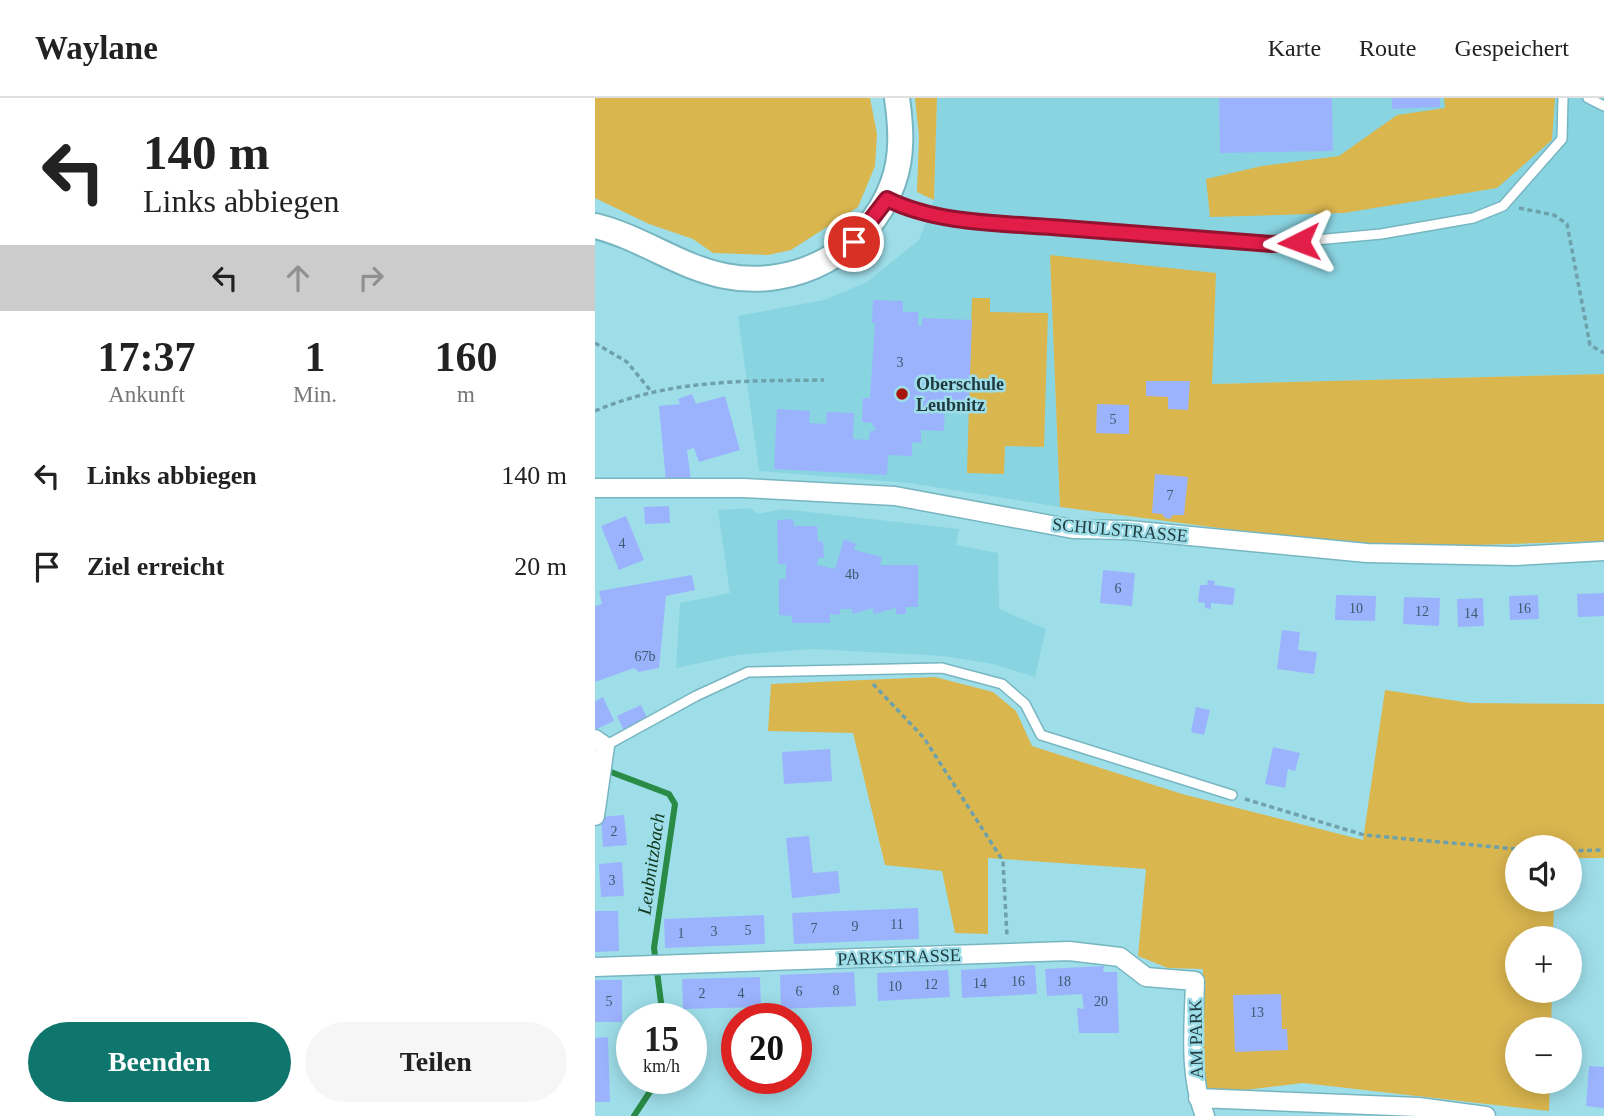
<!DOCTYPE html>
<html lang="de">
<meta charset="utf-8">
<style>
:root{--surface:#fff;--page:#f6f6f6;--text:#222;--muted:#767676;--line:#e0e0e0;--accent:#0f766e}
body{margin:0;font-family:"Times New Roman",serif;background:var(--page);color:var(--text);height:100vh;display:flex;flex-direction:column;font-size:26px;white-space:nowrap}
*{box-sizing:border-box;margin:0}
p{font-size:23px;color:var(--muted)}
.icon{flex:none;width:38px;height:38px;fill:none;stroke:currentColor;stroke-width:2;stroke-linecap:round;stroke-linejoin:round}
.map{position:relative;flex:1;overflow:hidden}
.sheet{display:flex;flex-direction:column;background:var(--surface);width:595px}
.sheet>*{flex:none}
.banner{background:#fff;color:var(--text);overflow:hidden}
.buttons{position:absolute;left:910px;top:737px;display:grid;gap:14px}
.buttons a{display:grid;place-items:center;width:77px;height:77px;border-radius:50%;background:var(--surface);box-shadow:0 4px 18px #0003;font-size:35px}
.speed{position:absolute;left:21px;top:905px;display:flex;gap:14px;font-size:35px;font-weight:700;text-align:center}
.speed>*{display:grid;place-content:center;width:91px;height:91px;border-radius:50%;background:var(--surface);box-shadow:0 4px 18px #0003;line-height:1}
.speed small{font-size:18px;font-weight:400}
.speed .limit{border:10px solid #d22;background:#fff;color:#111}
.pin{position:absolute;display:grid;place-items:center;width:60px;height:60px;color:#fff;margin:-30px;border:4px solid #fff;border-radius:50%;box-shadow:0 2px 7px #0007}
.me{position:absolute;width:77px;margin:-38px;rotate:267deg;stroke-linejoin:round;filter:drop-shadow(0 0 5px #0008)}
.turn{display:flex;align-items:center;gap:24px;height:147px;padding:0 28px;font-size:32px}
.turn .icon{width:91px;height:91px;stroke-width:2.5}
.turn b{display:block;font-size:49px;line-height:60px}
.lanes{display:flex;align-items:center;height:66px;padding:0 28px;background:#0003;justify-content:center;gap:35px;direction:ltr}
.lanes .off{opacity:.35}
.eta{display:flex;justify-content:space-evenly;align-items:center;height:119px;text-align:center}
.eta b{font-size:42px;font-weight:800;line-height:49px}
.cta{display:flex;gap:14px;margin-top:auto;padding:14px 28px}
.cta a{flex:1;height:80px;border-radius:42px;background:var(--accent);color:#fff;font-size:28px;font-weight:800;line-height:80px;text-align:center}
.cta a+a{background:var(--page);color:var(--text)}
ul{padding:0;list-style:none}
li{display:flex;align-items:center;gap:21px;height:91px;padding:0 28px}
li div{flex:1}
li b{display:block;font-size:26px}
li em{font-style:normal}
header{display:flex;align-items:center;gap:42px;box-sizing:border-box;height:98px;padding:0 35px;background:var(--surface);border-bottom:2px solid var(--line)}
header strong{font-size:33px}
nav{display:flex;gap:38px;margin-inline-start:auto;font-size:24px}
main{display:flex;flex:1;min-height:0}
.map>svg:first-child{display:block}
.built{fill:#89d4e1}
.green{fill:#dab64f}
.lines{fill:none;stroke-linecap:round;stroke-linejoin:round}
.stream{stroke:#298b46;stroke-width:6}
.building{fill:#9bb3fd}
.lane-casing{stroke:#77b6c1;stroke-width:12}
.street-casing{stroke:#77b6c1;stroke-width:21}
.secondary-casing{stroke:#77b6c1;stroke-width:28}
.path{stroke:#6fa1aa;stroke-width:3.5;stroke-dasharray:5 3.5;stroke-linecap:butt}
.lane{stroke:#fff;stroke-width:9}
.street{stroke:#fff;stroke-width:18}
.secondary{stroke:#fff;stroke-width:24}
.route-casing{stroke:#92132f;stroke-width:18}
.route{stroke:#e11d48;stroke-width:12}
.poi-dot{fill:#a7150c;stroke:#9edee9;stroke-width:2.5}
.labels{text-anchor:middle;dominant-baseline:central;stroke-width:5;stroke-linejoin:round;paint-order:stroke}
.number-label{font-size:14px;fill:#3e586e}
.poi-label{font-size:18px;font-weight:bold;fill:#1f393e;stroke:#9edee9;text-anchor:start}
.street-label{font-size:18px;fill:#1f393e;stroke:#9edee9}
.water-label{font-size:19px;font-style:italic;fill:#10371b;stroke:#9edee9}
</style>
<header>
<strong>Waylane</strong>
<nav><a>Karte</a><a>Route</a><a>Gespeichert</a></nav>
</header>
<main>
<section class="sheet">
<div class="banner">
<div class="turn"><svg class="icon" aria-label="left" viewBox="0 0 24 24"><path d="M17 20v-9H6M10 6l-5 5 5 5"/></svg><div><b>140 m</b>Links abbiegen</div></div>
<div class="lanes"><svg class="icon" aria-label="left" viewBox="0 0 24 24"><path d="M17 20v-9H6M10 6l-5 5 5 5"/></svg><svg class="icon off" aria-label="ahead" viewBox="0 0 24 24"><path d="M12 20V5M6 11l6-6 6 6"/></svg><svg class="icon off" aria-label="right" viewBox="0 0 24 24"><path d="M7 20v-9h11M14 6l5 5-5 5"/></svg></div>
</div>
<div class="eta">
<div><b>17:37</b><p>Ankunft</p></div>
<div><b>1</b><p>Min.</p></div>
<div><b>160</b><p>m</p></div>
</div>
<ul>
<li><svg class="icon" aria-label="left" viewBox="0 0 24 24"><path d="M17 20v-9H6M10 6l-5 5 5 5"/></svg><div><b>Links abbiegen</b></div><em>140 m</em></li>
<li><svg class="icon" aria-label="arrive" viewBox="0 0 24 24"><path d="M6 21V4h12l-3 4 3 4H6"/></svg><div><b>Ziel erreicht</b></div><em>20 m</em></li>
</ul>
<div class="cta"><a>Beenden</a><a>Teilen</a></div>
</section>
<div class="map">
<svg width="1009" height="1018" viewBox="0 0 1009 1018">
<rect width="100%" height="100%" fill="#9edee9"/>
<path class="built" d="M 342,0 L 1009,0 L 1009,276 L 616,286 L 455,158 L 465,409 L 314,385 L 164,373 L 143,218 L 229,202 L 272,184 L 324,142 L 339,102 Z
M 155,410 L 163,416 L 187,411 L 364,431 L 361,447 L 403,455 L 404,511 L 451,531 L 440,579 L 398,566 L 349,558 L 218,551 L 142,557 L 81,570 L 85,505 L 135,495 L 123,412 Z"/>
<path class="green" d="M 0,0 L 275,0 L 282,36 L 280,68 L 263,109 L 196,152 L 173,157 L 118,155 L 98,141 L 54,126 L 0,100 Z
M 320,0 L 342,0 L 339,102 L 322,94 L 324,38 Z
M 849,0 L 960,0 L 957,42 L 902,90 L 749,115 L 615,119 L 611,81 L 667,68 L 744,58 L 802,17 L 850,10 Z
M 455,157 L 621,175 L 617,286 L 1009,276 L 1009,443 L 813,449 L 707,441 L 465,409 Z
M 377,200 L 395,200 L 395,214 L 453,215 L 449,349 L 410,348 L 409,376 L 372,375 Z
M 340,579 L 398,594 L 421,613 L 437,648 L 587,696 L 768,742 L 790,592 L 875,605 L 1009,606 L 1009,760 L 975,760 L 975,749 L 922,749 L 922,802 L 959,802 L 958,840 L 922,840 L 922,892 L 957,893 L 956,931 L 922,931 L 922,984 L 955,984 L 954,1013 L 708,985 L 610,997 L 606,962 L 608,871 L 573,870 L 543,858 L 551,771 L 393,760 L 393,836 L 360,835 L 347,773 L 290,767 L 258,635 L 173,633 L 176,586 Z"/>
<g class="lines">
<path class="stream" d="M 8,671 L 74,696 L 80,706 L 59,850 L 68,920
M 39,1018 L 64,980"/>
</g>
<path class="building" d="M 624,0 L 737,0 L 738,53 L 625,55 Z
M 797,0 L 845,0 L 845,9 L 797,11 Z
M 278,202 L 308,203 L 308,214 L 323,214 L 323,227 L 327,228 L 327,220 L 377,222 L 374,305 L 350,305 L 349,333 L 326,332 L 326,345 L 317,344 L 317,358 L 293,357 L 292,377 L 179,371 L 182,311 L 215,313 L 214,325 L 231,326 L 232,314 L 259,315 L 258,341 L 274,342 L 275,333 L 281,333 L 277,325 L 267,324 L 268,300 L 275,300 L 280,225 L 277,225 Z
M 551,283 L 595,283 L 593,312 L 573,311 L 573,299 L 551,298 Z
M 97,296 L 101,306 L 130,298 L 145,352 L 104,364 L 99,350 L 92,352 L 96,382 L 71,384 L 64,308 L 85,306 L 83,301 Z
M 502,306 L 534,307 L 534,336 L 501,335 Z
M 560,376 L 593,379 L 589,417 L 578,417 L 575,421 L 570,420 L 567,416 L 557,415 Z
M 74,408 L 75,425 L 50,426 L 49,409 Z
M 31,418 L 49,462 L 24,472 L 6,428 Z
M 198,421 L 199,428 L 222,428 L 223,443 L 228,444 L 229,460 L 223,460 L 222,467 L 240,471 L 249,441 L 261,446 L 259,452 L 287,459 L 285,467 L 323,467 L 323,509 L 311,509 L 311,516 L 301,516 L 301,510 L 278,516 L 278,510 L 257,516 L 257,511 L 245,511 L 245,517 L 235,516 L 235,525 L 197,525 L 197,518 L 184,517 L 184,481 L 191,481 L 191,466 L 183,466 L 182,422 Z
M 508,472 L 540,475 L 537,508 L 505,505 Z
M 97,477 L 100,492 L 71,498 L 64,570 L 44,574 L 39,570 L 0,584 L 0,508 L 7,506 L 4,493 Z
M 613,482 L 620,483 L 619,487 L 640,490 L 638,507 L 616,505 L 616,511 L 610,510 L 610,505 L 603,504 L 605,487 L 612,487 Z
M 1009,495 L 1009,518 L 983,519 L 982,496 Z
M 741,497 L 781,498 L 780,523 L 740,522 Z
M 943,497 L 944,521 L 915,522 L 914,498 Z
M 809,499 L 845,500 L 844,528 L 808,526 Z
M 888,500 L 889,528 L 863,529 L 862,501 Z
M 687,532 L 705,534 L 703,552 L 722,554 L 719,576 L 682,571 Z
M 8,599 L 19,623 L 0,632 L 0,603 Z
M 46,607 L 53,622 L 29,633 L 22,618 Z
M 601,609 L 615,612 L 609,637 L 596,634 Z
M 678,649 L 705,655 L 700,673 L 693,671 L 690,690 L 670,686 Z
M 235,651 L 237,683 L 189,686 L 187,654 Z
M 29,717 L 32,747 L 8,749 L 6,719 Z
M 214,738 L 218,775 L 243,773 L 245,795 L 197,800 L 191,740 Z
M 27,764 L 29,798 L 6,799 L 4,766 Z
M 323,810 L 324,841 L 199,846 L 197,815 Z
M 0,813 L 23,813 L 24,853 L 0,854 Z
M 169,817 L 170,846 L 70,850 L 69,821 Z
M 440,867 L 442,896 L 367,900 L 366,872 Z
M 509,868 L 508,874 L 522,874 L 524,935 L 484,935 L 482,910 L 489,911 L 487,896 L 452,898 L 450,871 Z
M 353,872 L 355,899 L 283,903 L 282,875 Z
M 259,874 L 261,908 L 186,911 L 185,877 Z
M 165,879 L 166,909 L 88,911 L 87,881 Z
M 0,882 L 27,882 L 27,924 L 0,924 Z
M 686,896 L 687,931 L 692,931 L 693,952 L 640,954 L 638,897 Z
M 13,939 L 15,1004 L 0,1004 L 0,940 Z
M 994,968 L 1009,969 L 1009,1010 L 991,1008 Z"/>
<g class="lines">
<defs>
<path id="lane" d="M 993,0 L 1009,8
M 292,101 L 315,112 L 338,117 L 677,146 L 786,136 L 878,120 L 908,108 L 967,41 L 968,0
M 10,648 L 101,598 L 153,574 L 347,570 L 407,586 L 430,606 L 446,637 L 637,697"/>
<path id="street" d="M 0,390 L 148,390 L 300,398 L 478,431 L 533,432 L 772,455 L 920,458 L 1009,453
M 0,641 L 10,648 L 0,718
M 0,869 L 474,853 L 525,859 L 551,879 L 600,883 C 599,927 593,976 610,1018
M 603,1000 L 823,1009 L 891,1018"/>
<path id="secondary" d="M 0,128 C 46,139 84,169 130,178 C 200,192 274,153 298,85 C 308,58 306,28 302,0"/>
</defs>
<use href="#lane" class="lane-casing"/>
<use href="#street" class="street-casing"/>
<use href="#secondary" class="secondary-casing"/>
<path class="path" d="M 924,110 L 959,117 L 972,126 L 995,247 L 1009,255
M 0,245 L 32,264 L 55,292
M 0,313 C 74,281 150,283 229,282
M 278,586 L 329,640 L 408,763 L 412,839
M 650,701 L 769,737 L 922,751
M 975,753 L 1009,752"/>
<use href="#lane" class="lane"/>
<use href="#street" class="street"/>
<use href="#secondary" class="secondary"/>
</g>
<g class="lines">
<defs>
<path id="route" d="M 259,144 L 292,101 C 344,127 411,125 469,130 C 538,135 607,141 677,146 L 704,144"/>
</defs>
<use href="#route" class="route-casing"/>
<use href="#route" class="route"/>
</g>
<circle class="poi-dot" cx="307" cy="296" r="7"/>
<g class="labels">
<g class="number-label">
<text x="305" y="264">3</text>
<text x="518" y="321">5</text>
<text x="575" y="397">7</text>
<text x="27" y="445">4</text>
<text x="257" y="476">4b</text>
<text x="523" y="490">6</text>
<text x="761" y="510">10</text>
<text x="929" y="510">16</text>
<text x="827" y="513">12</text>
<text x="876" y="515">14</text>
<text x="50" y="558">67b</text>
<text x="19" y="733">2</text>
<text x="17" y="782">3</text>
<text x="302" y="826">11</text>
<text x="260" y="828">9</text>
<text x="219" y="830">7</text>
<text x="153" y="832">5</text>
<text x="119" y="833">3</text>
<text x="86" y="835">1</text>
<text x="423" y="883">16</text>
<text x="469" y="883">18</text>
<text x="385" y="885">14</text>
<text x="336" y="886">12</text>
<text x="300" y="888">10</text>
<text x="241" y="892">8</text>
<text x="204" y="893">6</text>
<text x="107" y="895">2</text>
<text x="146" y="895">4</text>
<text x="14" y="903">5</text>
<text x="506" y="903">20</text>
<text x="662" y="914">13</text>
</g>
<g class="poi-label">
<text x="321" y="286">Oberschule<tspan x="321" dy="21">Leubnitz</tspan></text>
</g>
<g class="street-label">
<text transform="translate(525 432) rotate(5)">SCHULSTRASSE</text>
<text transform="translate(304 859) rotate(-2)">PARKSTRASSE</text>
<text transform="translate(601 941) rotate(-91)">AM PARK</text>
</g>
<g class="water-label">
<text transform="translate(56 766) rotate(-82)">Leubnitzbach</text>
</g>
</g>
</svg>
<div class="buttons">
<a><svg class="icon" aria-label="sound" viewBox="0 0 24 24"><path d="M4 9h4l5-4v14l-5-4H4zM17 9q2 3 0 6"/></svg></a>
<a>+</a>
<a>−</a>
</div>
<div class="speed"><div>15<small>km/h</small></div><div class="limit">20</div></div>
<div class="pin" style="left:259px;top:144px;background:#d93025"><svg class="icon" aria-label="arrive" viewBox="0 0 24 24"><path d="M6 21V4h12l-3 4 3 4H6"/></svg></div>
<svg class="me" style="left:704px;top:144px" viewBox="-20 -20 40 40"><path d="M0-17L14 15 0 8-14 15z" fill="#e11d48" stroke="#fff" stroke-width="4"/></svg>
</div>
</main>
